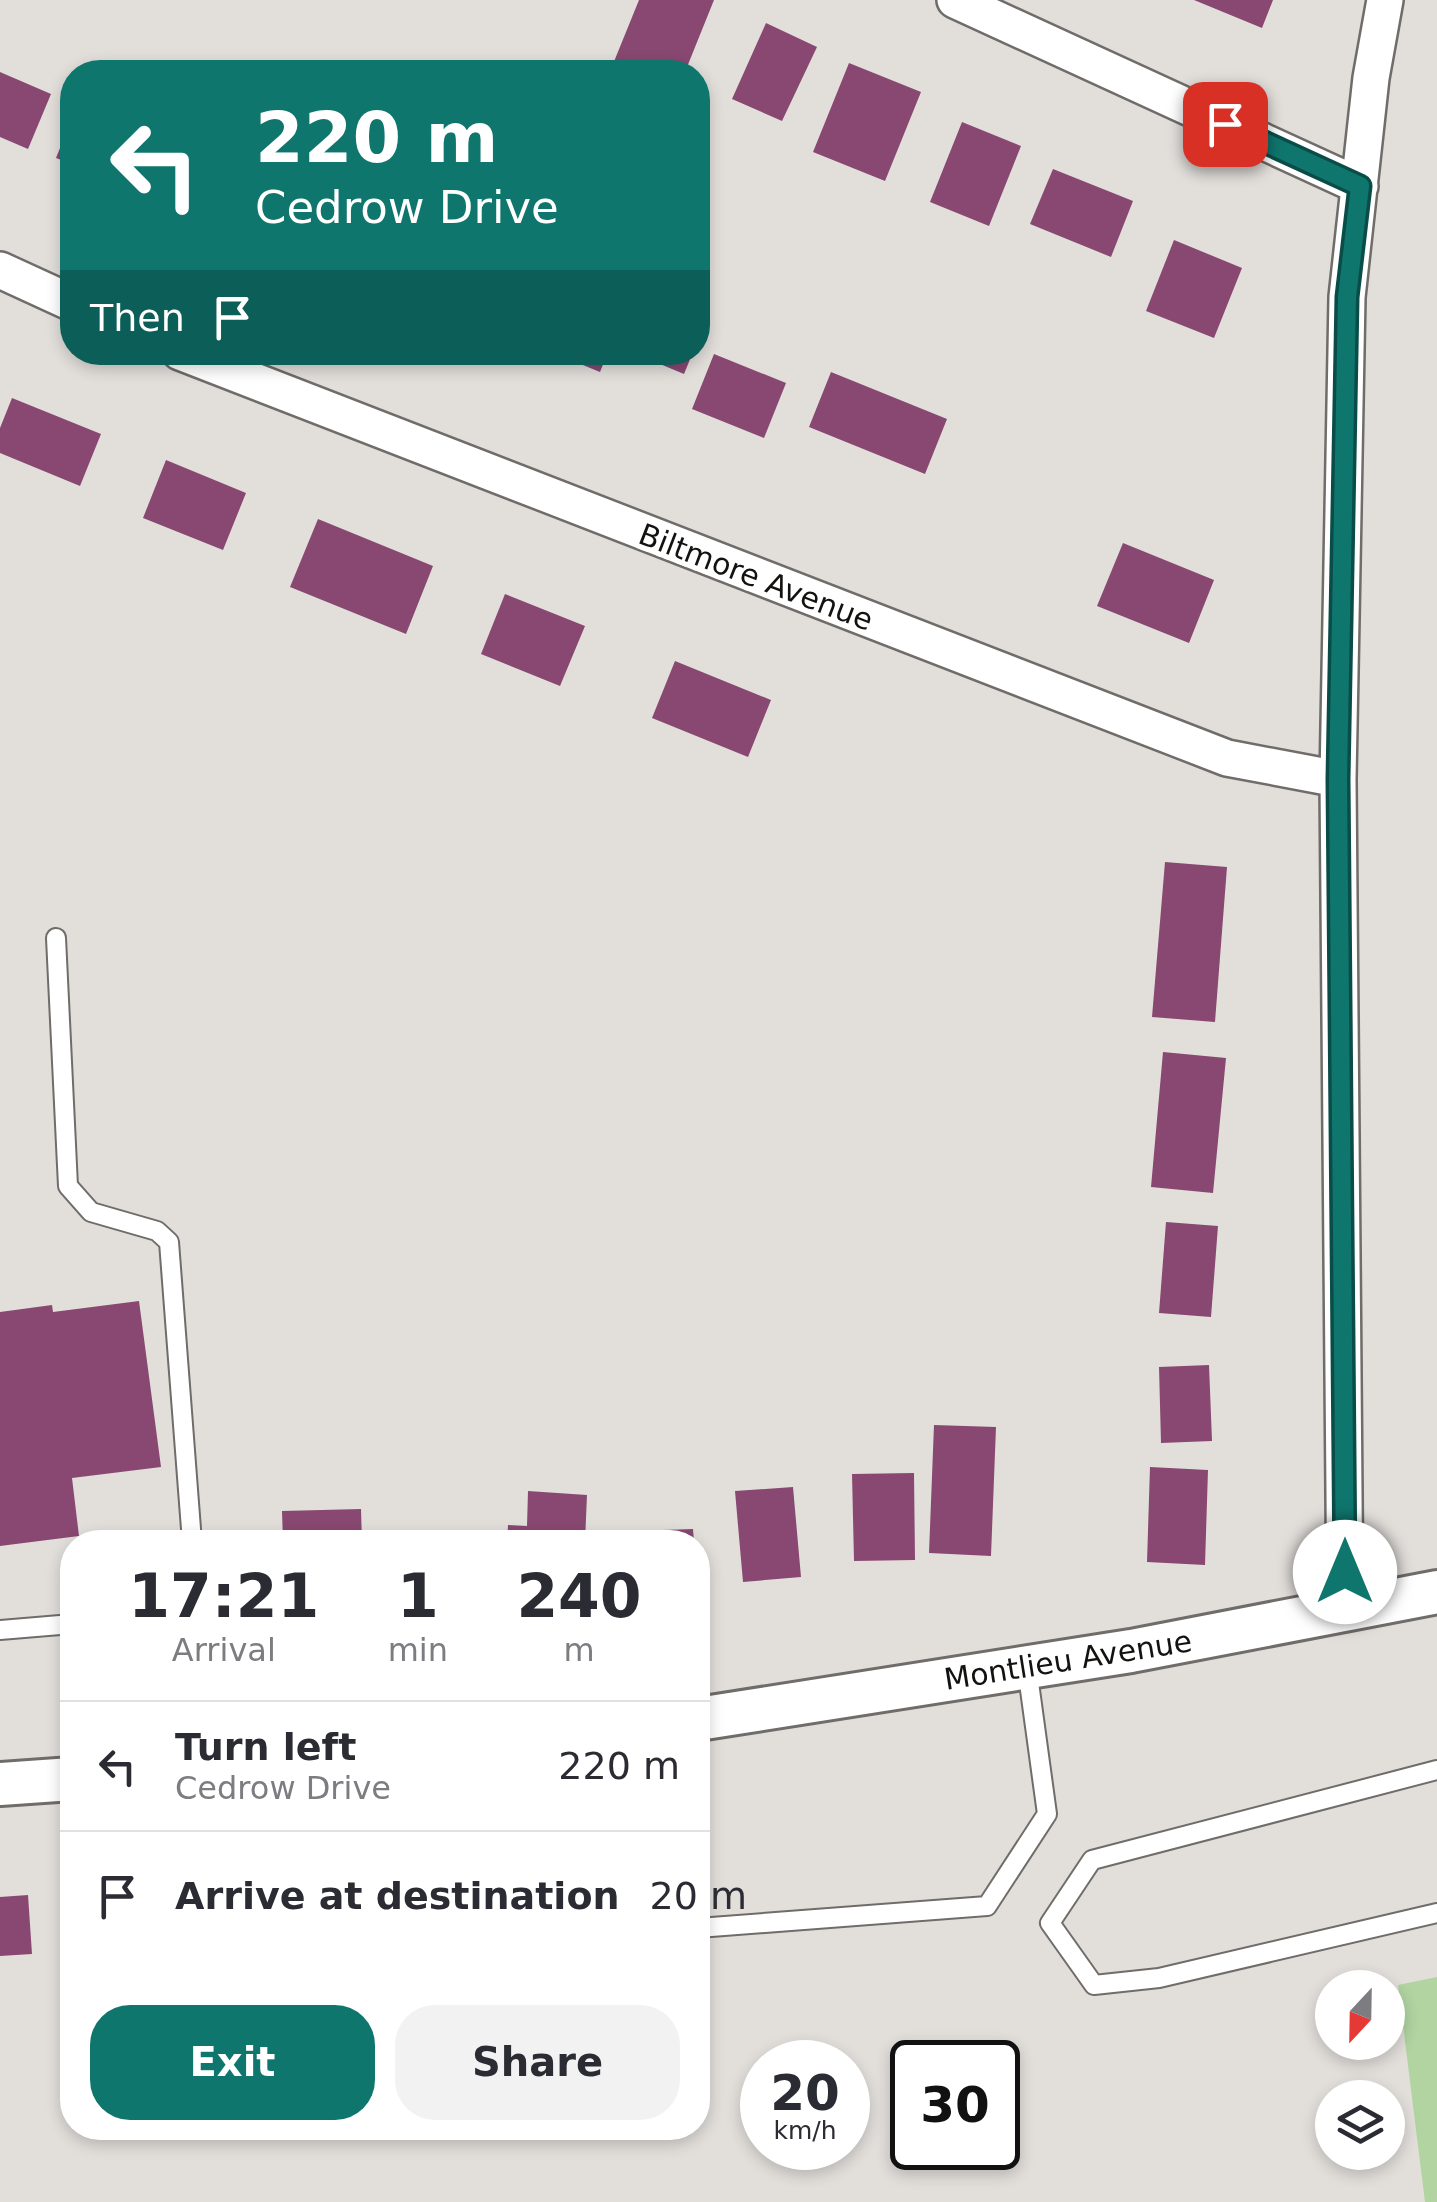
<!DOCTYPE html>
<style>
:root{--surface:#fff;--page:#f2f2f3;--text:#2b2b33;--muted:#7c7c81;--line:#e1e1e2;--accent:#0f766e}
body{margin:0;font-family:"DejaVu Sans",sans-serif;background:var(--page);color:var(--text);height:100vh;display:flex;flex-direction:column;font-size:38px;white-space:nowrap}
*{box-sizing:border-box;margin:0}
p{font-size:32px;color:var(--muted)}
.icon{flex:none;width:55px;height:55px;fill:none;stroke:currentColor;stroke-width:2;stroke-linecap:round;stroke-linejoin:round}
.map{position:relative;flex:1;overflow:hidden}
.side{position:absolute;left:60px;top:1530px;width:650px;height:610px;display:flex;flex-direction:column;background:var(--surface);border-radius:40px;box-shadow:0 5px 15px #0003}
.side>*{flex:none}
.banner{position:absolute;left:60px;top:60px;width:650px;height:305px;border-radius:40px;box-shadow:0 5px 15px #0003;background:#0f766e;color:#fff;overflow:hidden}
.needle{width:65px;rotate:202deg}
.fabs{position:absolute;left:1315px;top:1970px;display:grid;gap:20px}
.fabs a{display:grid;place-items:center;width:90px;height:90px;border-radius:50%;background:var(--surface);box-shadow:0 5px 15px #0003;font-size:50px}
.speed{position:absolute;left:740px;top:2040px;display:flex;gap:20px;font-size:50px;font-weight:700;text-align:center}
.speed>*{display:grid;place-content:center;width:130px;height:130px;border-radius:50%;background:var(--surface);box-shadow:0 5px 15px #0003;line-height:1}
.speed small{font-size:25px;font-weight:400}
.speed .limit{border:5px solid #111;border-radius:15px;background:#fff;color:#111}
.pin{position:absolute;display:grid;place-items:center;width:85px;height:85px;color:#fff;margin:-42px;border-radius:20px;box-shadow:0 5px 15px #0006}
.me{position:absolute;width:110px;margin:-55px;rotate:0deg;stroke-linejoin:round;filter:drop-shadow(0 0 8px #0008)}
.turn{display:flex;align-items:center;gap:35px;height:210px;padding:0 30px;font-size:45px}
.turn .icon{width:130px;height:130px;stroke-width:2.5}
.turn b{display:block;font-size:70px;line-height:85px}
.then{display:flex;align-items:center;height:95px;padding:0 30px;background:#0003;gap:20px;font-size:38px}
.eta{display:flex;justify-content:space-evenly;align-items:center;height:170px;text-align:center}
.eta b{font-size:60px;font-weight:700;line-height:70px}
.cta{display:flex;gap:20px;margin-top:auto;padding:20px 30px}
.cta a{flex:1;height:115px;border-radius:40px;background:var(--accent);color:#fff;font-size:40px;font-weight:700;line-height:115px;text-align:center}
.cta a+a{background:var(--page);color:var(--text)}
ul{padding:0;list-style:none}
li{display:flex;align-items:center;gap:30px;height:130px;padding:0 30px;border-top:2px solid var(--line)}
li div{flex:1}
li b{display:block;font-size:38px}
li em{font-style:normal}
.map>svg:first-child{display:block}
.green{fill:#b1d4a1}
.building{fill:#884871}
.lines{fill:none;stroke-linecap:round;stroke-linejoin:round}
.service-casing{stroke:#6f6c69;stroke-width:22}
.minor-casing{stroke:#6f6c69;stroke-width:40}
.tertiary-casing{stroke:#6f6c69;stroke-width:48}
.service{stroke:#fff;stroke-width:18}
.minor{stroke:#fff;stroke-width:35}
.tertiary{stroke:#fff;stroke-width:42}
.route-casing{stroke:#0a4d48;stroke-width:25}
.route{stroke:#0f766e;stroke-width:18}
.labels{text-anchor:middle;dominant-baseline:central;stroke-width:10;stroke-linejoin:round;paint-order:stroke}
.street-label{font-size:30px;fill:#131210;stroke:#fff}
</style>
<div class="map">
<svg width="1437" height="2202" viewBox="0 0 1437 2202">
<rect width="100%" height="100%" fill="#e2dfdb"/>
<path class="green" d="M 1437,1977 L 1437,2202 L 1425,2202 L 1398,1985 Z"/>
<path class="building" d="M 639,0 L 714,0 L 685,72 L 634,72 L 613,64 Z
M 1194,0 L 1273,0 L 1262,28 Z
M 766,23 L 817,47 L 782,121 L 732,99 Z
M 849,63 L 921,92 L 885,181 L 813,152 Z
M 0,72 L 51,94 L 28,149 L 0,137 Z
M 72,118 L 72,164 L 56,158 Z
M 962,122 L 1021,146 L 989,226 L 930,202 Z
M 1053,169 L 1133,201 L 1111,257 L 1030,224 Z
M 1174,240 L 1242,268 L 1214,338 L 1146,311 Z
M 551,352 L 608,352 L 600,372 Z
M 631,352 L 693,352 L 684,374 Z
M 714,354 L 786,383 L 764,438 L 692,409 Z
M 831,372 L 947,419 L 925,474 L 809,427 Z
M 12,398 L 101,434 L 80,486 L 0,453 L 0,428 Z
M 166,460 L 246,493 L 223,550 L 143,518 Z
M 318,519 L 433,566 L 406,634 L 290,587 Z
M 1123,543 L 1214,580 L 1189,643 L 1097,606 Z
M 505,594 L 585,626 L 560,686 L 481,654 Z
M 675,661 L 771,700 L 748,757 L 652,718 Z
M 1165,862 L 1227,867 L 1215,1022 L 1152,1017 Z
M 1163,1052 L 1226,1058 L 1213,1193 L 1151,1187 Z
M 1166,1222 L 1218,1226 L 1211,1317 L 1159,1313 Z
M 139,1301 L 161,1467 L 72,1478 L 79,1536 L 0,1546 L 0,1312 L 52,1305 L 53,1312 Z
M 1209,1365 L 1212,1441 L 1161,1443 L 1159,1367 Z
M 934,1425 L 996,1427 L 991,1556 L 929,1553 Z
M 1150,1467 L 1208,1470 L 1205,1565 L 1147,1562 Z
M 914,1473 L 915,1560 L 854,1561 L 852,1474 Z
M 793,1487 L 801,1577 L 743,1582 L 735,1491 Z
M 528,1491 L 587,1495 L 585,1542 L 507,1542 L 508,1525 L 527,1526 Z
M 361,1509 L 362,1542 L 283,1542 L 282,1511 Z
M 693,1529 L 694,1542 L 634,1542 L 633,1531 Z
M 66,1883 L 72,1883 L 72,1953 L 65,1953 Z
M 28,1895 L 32,1954 L 0,1956 L 0,1897 Z"/>
<g class="lines">
<defs>
<path id="service" d="M 56,938 L 68,1186 L 91,1212 L 157,1231 L 169,1242 L 192,1542
M 0,1630 L 72,1624
M 1437,1770 L 1092,1860 L 1050,1923 L 1094,1985 L 1159,1978 L 1437,1913
M 698,1928 L 987,1906 L 1047,1814 L 1027,1668"/>
<path id="minor" d="M 955,0 L 1360,186
M 0,270 L 72,303
M 180,352 L 1227,758 L 1338,779
M 1345,1612 L 1338,779 L 1347,297 L 1371,78 L 1385,0"/>
<path id="tertiary" d="M 698,1719 L 1131,1651 L 1437,1592
M 0,1784 L 72,1779"/>
</defs>
<use href="#service" class="service-casing"/>
<use href="#minor" class="minor-casing"/>
<use href="#tertiary" class="tertiary-casing"/>
<use href="#service" class="service"/>
<use href="#minor" class="minor"/>
<use href="#tertiary" class="tertiary"/>
</g>
<g class="lines">
<defs>
<path id="route" d="M 1225,124 L 1360,186 L 1347,297 L 1338,779 L 1345,1572"/>
</defs>
<use href="#route" class="route-casing"/>
<use href="#route" class="route"/>
</g>
<g class="labels">
<g class="street-label">
<text transform="translate(756 577) rotate(21)">Biltmore Avenue</text>
<text transform="translate(1068 1660) rotate(-9)">Montlieu Avenue</text>
</g>
</g>
</svg>
<div class="fabs">
<a><svg class="needle" viewBox="-14 -14 28 28"><path d="M0-13l5 13h-10z" fill="#e53935"/><path d="M0 13l5-13h-10z" fill="#7c7c81"/></svg></a>
<a><svg class="icon" aria-label="layers" viewBox="0 0 24 24"><path d="M12 4l9 5-9 5-9-5zM3 14l9 5 9-5"/></svg></a>
</div>
<div class="speed"><div>20<small>km/h</small></div><div class="limit">30</div></div>
<div class="pin" style="left:1225px;top:124px;background:#d93025"><svg class="icon" aria-label="arrive" viewBox="0 0 24 24"><path d="M6 21V4h12l-3 4 3 4H6"/></svg></div>
<svg class="me" style="left:1345px;top:1572px" viewBox="-20 -20 40 40"><circle r="19" fill="#fff"/><path d="M0-13L10 11 0 6-10 11z" fill="#0f766e"/></svg>
<div class="banner">
<div class="turn"><svg class="icon" aria-label="left" viewBox="0 0 24 24"><path d="M17 20v-9H6M10 6l-5 5 5 5"/></svg><div><b>220 m</b>Cedrow Drive</div></div>
<div class="then">Then<svg class="icon" aria-label="arrive" viewBox="0 0 24 24"><path d="M6 21V4h12l-3 4 3 4H6"/></svg></div>
</div>
<section class="side">
<div class="eta">
<div><b>17:21</b><p>Arrival</p></div>
<div><b>1</b><p>min</p></div>
<div><b>240</b><p>m</p></div>
</div>
<ul>
<li><svg class="icon" aria-label="left" viewBox="0 0 24 24"><path d="M17 20v-9H6M10 6l-5 5 5 5"/></svg><div><b>Turn left</b><p>Cedrow Drive</p></div><em>220 m</em></li>
<li><svg class="icon" aria-label="arrive" viewBox="0 0 24 24"><path d="M6 21V4h12l-3 4 3 4H6"/></svg><div><b>Arrive at destination</b></div><em>20 m</em></li>
</ul>
<div class="cta"><a>Exit</a><a>Share</a></div>
</section>
</div>
